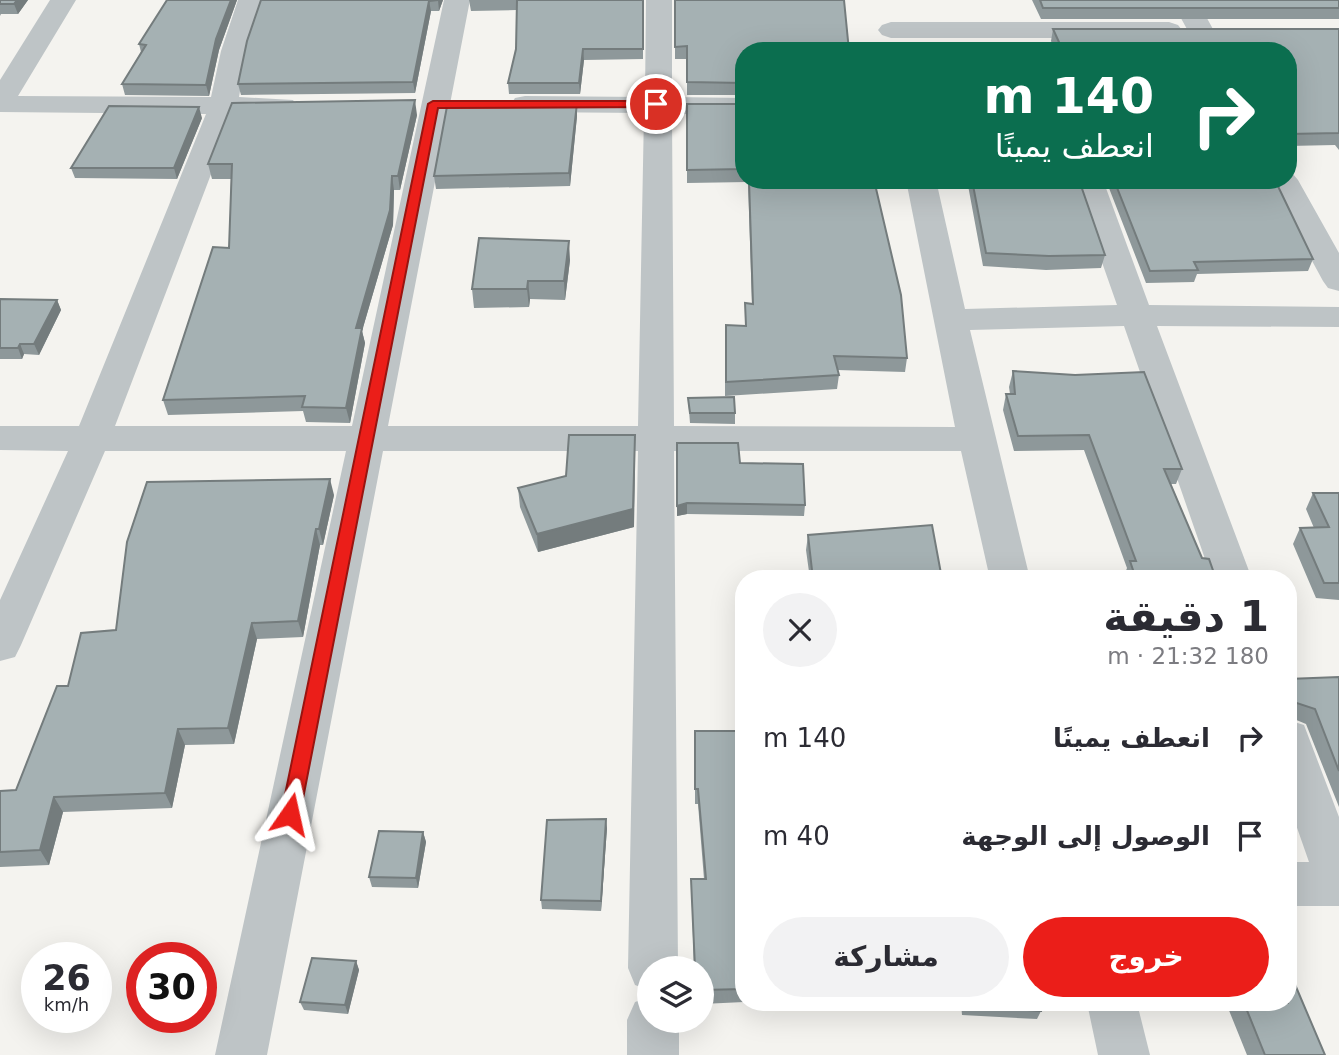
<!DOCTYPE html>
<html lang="ar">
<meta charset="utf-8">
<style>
:root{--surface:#fff;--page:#f2f2f3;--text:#2b2b33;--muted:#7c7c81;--accent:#eb1e19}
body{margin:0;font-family:"DejaVu Sans","Noto Sans Arabic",sans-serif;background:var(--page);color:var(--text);direction:rtl;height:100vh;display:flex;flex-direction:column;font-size:26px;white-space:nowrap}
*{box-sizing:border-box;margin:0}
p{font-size:23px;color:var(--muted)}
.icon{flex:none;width:38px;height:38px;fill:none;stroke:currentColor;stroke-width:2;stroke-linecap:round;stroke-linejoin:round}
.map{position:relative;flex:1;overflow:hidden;direction:ltr}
.panel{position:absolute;left:735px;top:570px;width:562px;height:441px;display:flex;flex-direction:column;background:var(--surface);border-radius:28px;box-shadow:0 7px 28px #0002;direction:rtl}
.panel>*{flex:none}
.hud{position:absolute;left:735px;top:42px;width:562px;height:147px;border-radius:28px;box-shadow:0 7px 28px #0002;direction:rtl;background:#0b6e4f;color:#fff;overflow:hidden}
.fabs{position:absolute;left:637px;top:956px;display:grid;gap:14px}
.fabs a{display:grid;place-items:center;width:77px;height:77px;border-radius:50%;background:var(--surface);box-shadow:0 7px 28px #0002;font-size:35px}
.speed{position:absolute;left:21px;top:942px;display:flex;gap:14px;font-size:35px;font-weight:700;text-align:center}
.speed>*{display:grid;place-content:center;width:91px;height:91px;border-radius:50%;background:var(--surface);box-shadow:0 7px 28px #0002;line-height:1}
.speed small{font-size:18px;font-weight:400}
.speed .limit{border:10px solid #d22;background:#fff;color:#111}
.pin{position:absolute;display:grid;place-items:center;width:60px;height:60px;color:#fff;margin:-30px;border:4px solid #fff;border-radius:50%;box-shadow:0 2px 7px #0007}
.me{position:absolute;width:77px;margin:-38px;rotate:11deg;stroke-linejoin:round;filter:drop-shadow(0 0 5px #0008)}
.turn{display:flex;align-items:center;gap:24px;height:147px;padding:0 28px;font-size:32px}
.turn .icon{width:91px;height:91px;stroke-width:2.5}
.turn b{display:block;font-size:49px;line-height:60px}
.round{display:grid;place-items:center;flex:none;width:74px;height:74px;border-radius:37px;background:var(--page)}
.headline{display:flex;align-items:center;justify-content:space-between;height:119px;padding:0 28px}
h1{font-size:42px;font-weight:800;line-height:52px}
.action{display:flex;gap:14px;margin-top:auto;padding:14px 28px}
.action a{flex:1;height:80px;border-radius:42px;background:var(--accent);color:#fff;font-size:28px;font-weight:800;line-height:80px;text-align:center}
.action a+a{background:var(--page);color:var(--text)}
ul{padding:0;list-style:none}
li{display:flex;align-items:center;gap:21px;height:98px;padding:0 28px}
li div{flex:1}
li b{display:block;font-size:26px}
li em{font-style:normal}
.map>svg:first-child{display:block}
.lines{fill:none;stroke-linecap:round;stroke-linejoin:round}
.minor{fill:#bec4c6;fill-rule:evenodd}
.wall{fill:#8e989a}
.shaded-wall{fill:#747c7d}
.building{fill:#a5b1b3;stroke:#747c7d;stroke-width:2}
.route{fill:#eb1e19;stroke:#991410;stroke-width:2}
</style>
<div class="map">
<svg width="1339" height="1055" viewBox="0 0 1339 1055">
<rect width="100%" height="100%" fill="#f4f3ef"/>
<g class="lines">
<path class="minor" d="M 50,0 L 76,0 L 18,96 L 211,97 L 221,51 L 238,0 L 264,0 L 247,51 L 239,97 L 293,100 L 297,106 L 293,112 L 234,114 L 115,426 L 352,426 L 444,0 L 470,0 L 388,426 L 638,426 L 644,113 L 525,112 L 515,110 L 511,104 L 515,98 L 525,96 L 645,97 L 646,0 L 672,0 L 672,97 L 744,98 L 744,114 L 672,114 L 674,426 L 955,427 L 906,180 L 936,180 L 965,309 L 1117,305 L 1073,180 L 1103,180 L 1149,305 L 1339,307 L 1339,327 L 1157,326 L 1252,579 L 1212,579 L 1124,326 L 970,330 L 1030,579 L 990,579 L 961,451 L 674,451 L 678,968 L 649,968 L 649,990 L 635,985 L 628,968 L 638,451 L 383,451 L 267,1055 L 215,1055 L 346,451 L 105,451 L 21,645 L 15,657 L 0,661 L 0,600 L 68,451 L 0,450 L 0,426 L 79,426 L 206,114 L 0,112 L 0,80 Z
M 1171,0 L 1197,0 L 1225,51 L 1199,51 Z
M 891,22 L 1169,22 L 1178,25 L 1182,30 L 1178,35 L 1169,38 L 891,38 L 882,35 L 878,30 L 882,25 Z
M 1288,172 L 1293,174 L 1298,180 L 1339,253 L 1339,291 L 1328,288 L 1323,281 L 1268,180 L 1288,180 Z
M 1288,720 L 1304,725 L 1339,817 L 1339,906 L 1288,906 L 1288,862 L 1309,862 L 1288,802 Z
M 649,997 L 649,1020 L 679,1020 L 679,1055 L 627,1055 L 627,1020 L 635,1002 Z
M 1087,1003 L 1137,1003 L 1150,1055 L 1098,1055 Z"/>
</g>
<path class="wall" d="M 0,0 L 28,0 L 18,14 L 1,14 L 0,16 Z
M 167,0 L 237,0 L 219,50 L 209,96 L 125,95 L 122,84 L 141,52 L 139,44 Z
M 261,0 L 443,0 L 439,11 L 431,11 L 415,93 L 241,95 L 238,84 Z
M 469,0 L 643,0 L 643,59 L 584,60 L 580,94 L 509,94 L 508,83 L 516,49 L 516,10 L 471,11 Z
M 675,0 L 744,51 L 744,95 L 687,95 L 687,59 L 675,59 Z
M 1032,0 L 1339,0 L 1339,19 L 1041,19 Z
M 1053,29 L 1339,29 L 1339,150 L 1335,145 L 1288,146 L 1288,51 L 1055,51 L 1051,41 Z
M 687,104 L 744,104 L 744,180 L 874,180 L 907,358 L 905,372 L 837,370 L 839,375 L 837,389 L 725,396 L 725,339 L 745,326 L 745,303 L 752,304 L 748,182 L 687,183 Z
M 417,115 L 400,190 L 394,190 L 393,225 L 362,331 L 365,343 L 350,423 L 306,422 L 303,411 L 168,415 L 163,400 L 229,248 L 231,179 L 212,179 L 208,164 Z
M 577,116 L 570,186 L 436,189 L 434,176 Z
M 202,118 L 177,179 L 75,178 L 71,168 Z
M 967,180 L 1079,180 L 1105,255 L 1101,268 L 1046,270 L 983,266 Z
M 1108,180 L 1275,180 L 1313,259 L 1308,271 L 1197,274 L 1194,282 L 1146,283 L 1107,183 Z
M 570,260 L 565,300 L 530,299 L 529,307 L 474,308 L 472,289 Z
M 0,299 L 57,300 L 61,310 L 39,355 L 24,354 L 22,359 L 0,359 Z
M 1013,371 L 1182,469 L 1176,484 L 1171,484 L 1202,558 L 1216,579 L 1125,579 L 1124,576 L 1127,568 L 1084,450 L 1014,451 L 1003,410 L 1006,394 L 1010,394 L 1009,387 Z
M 688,398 L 735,413 L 735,424 L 690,423 Z
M 677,443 L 740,463 L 805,505 L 804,516 L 687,514 L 677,516 Z
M 635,454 L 634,527 L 538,552 L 520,507 L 518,488 L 566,476 Z
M 1313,493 L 1339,493 L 1339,600 L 1316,598 L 1293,544 L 1300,528 L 1314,528 L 1306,509 Z
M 334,495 L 323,545 L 320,545 L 303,637 L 257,639 L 234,744 L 185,745 L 172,808 L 63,812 L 49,865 L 0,867 L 0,791 L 16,790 L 68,686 L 116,630 Z
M 808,535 L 942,579 L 810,579 L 806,550 Z
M 1339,677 L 1339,807 L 1306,724 L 1294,719 L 1294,770 L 1288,780 L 1288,679 Z
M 695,731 L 744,731 L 744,1002 L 702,1004 L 702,968 L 694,968 L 691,879 L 704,879 L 698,804 L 695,804 Z
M 607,828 L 601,911 L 542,909 L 541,900 Z
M 423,832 L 426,842 L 418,888 L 372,887 L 369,877 Z
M 356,961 L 359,970 L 348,1014 L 304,1010 L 300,1002 Z
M 961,1003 L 1040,1003 L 1041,1011 L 1037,1019 L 962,1015 Z
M 1226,1003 L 1288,1003 L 1325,1055 L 1247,1055 Z"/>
<path class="shaded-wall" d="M 17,0 L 28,0 L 18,14 L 14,4 Z
M 231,0 L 237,0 L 219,50 L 209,96 L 206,85 L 216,39 Z
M 438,0 L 443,0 L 439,11 Z
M 429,1 L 431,11 L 415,93 L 413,82 Z
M 583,49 L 584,60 L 580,94 L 579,83 Z
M 415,100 L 417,115 L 400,190 L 398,176 Z
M 577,103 L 577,116 L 570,186 L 569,173 Z
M 199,107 L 202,118 L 177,179 L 174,168 Z
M 392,176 L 394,190 L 393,225 L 362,331 L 365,343 L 350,423 L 346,408 L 356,328 Z
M 569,241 L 570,260 L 565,300 L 564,281 Z
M 528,281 L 530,299 L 529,307 L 527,289 Z
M 57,300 L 61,310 L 39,355 L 34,344 Z
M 20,344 L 24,354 L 22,359 L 18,348 Z
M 635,435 L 634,527 L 538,552 L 537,534 Z
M 330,479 L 334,495 L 323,545 L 319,529 Z
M 687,503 L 687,514 L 677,516 L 677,506 Z
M 316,529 L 320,545 L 303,637 L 298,621 Z
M 252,623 L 257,639 L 234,744 L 228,728 Z
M 178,729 L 185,745 L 172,808 L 165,793 Z
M 54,797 L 63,812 L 49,865 L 40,850 Z
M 606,819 L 607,828 L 601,911 L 601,901 Z
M 423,832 L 426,842 L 418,888 L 416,878 Z
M 356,961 L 359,970 L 348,1014 L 345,1005 Z"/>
<path class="building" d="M 0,0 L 17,0 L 14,4 L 0,4 Z
M 167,0 L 231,0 L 216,39 L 206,85 L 122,84 L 146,45 L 139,44 Z
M 261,0 L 438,0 L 429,1 L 413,82 L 238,84 L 247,41 Z
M 517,0 L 643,0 L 643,49 L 583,49 L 579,83 L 508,83 L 516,49 Z
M 675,0 L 844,0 L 849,51 L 744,51 L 744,83 L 687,82 L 687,46 L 675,47 Z
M 1040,0 L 1339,0 L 1339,8 L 1043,8 Z
M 1053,29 L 1339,29 L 1339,133 L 1288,134 L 1288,51 L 1063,51 Z
M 415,100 L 398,176 L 392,176 L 390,210 L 356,328 L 362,328 L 346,408 L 302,407 L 305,396 L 163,400 L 213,247 L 229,248 L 232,164 L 208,164 L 232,103 Z
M 448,101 L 577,103 L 569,173 L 434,176 Z
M 687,104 L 744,104 L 744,169 L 687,170 Z
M 109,106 L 199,107 L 174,168 L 71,168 Z
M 749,180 L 874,180 L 901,295 L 907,358 L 834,356 L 839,375 L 726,382 L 726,325 L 746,326 L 745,303 L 753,304 Z
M 972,180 L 1079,180 L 1105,255 L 1049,256 L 986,253 Z
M 1114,180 L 1275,180 L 1313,259 L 1194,262 L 1198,270 L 1150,271 Z
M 479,238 L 569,241 L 564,281 L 528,281 L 527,289 L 472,289 Z
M 0,299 L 57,300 L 34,344 L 20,344 L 18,348 L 0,348 Z
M 1013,371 L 1075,375 L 1144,372 L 1182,469 L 1164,469 L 1202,558 L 1209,559 L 1216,579 L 1136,579 L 1130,561 L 1136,561 L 1089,435 L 1018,436 L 1006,394 L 1015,394 Z
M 734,397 L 735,413 L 690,413 L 688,398 Z
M 569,435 L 635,435 L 633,509 L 537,534 L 518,488 L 566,476 Z
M 677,443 L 738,443 L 740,463 L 803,464 L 805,505 L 687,503 L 677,506 Z
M 330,479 L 319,529 L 316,529 L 298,621 L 252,623 L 228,728 L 178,729 L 165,793 L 54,797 L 40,850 L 0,852 L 0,791 L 16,790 L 57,686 L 68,686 L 81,633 L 116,630 L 127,542 L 147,482 Z
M 1313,493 L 1339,493 L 1339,583 L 1324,583 L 1300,528 L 1329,527 Z
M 932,525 L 942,579 L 813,579 L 808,535 Z
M 1339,677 L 1339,771 L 1315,709 L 1297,703 L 1294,705 L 1294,770 L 1288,770 L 1288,679 Z
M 695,731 L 744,731 L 744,989 L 702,990 L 702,968 L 695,968 L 691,879 L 706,879 L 698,789 L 695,789 Z
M 606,819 L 601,901 L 541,900 L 547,820 Z
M 379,831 L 423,832 L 416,878 L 369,877 Z
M 312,958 L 356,961 L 345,1005 L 300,1002 Z
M 1288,968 L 1325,1055 L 1265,1055 L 1244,1003 L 1288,1003 Z
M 965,1003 L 1040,1003 L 1041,1011 L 965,1006 Z"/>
<path class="route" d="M 656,101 L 660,102 L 660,107 L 438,108 L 300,814 L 297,820 L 290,823 L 283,820 L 281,814 L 428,104 L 433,101 Z"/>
</svg>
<div class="fabs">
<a><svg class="icon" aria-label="layers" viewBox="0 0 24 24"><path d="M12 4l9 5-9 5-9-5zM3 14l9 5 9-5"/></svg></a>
</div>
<div class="speed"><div>26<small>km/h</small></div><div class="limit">30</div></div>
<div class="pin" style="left:656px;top:104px;background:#d93025"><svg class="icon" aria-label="arrive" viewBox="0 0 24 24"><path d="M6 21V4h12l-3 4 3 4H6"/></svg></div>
<svg class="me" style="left:290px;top:814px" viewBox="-20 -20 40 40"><path d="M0-17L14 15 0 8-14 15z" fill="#eb1e19" stroke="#fff" stroke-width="4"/></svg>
<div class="hud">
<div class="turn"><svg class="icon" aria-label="right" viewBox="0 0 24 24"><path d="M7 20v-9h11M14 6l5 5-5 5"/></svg><div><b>140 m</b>انعطف يمينًا</div></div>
</div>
<section class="panel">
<div class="headline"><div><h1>1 دقيقة</h1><p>180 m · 21:32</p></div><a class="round"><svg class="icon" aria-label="close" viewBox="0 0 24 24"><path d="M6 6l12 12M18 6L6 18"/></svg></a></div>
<ul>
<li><svg class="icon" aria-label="right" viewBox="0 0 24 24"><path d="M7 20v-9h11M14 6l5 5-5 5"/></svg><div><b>انعطف يمينًا</b></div><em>140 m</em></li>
<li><svg class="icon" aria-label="arrive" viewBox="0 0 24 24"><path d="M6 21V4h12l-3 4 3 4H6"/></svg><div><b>الوصول إلى الوجهة</b></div><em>40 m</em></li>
</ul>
<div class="action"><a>خروج</a><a>مشاركة</a></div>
</section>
</div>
